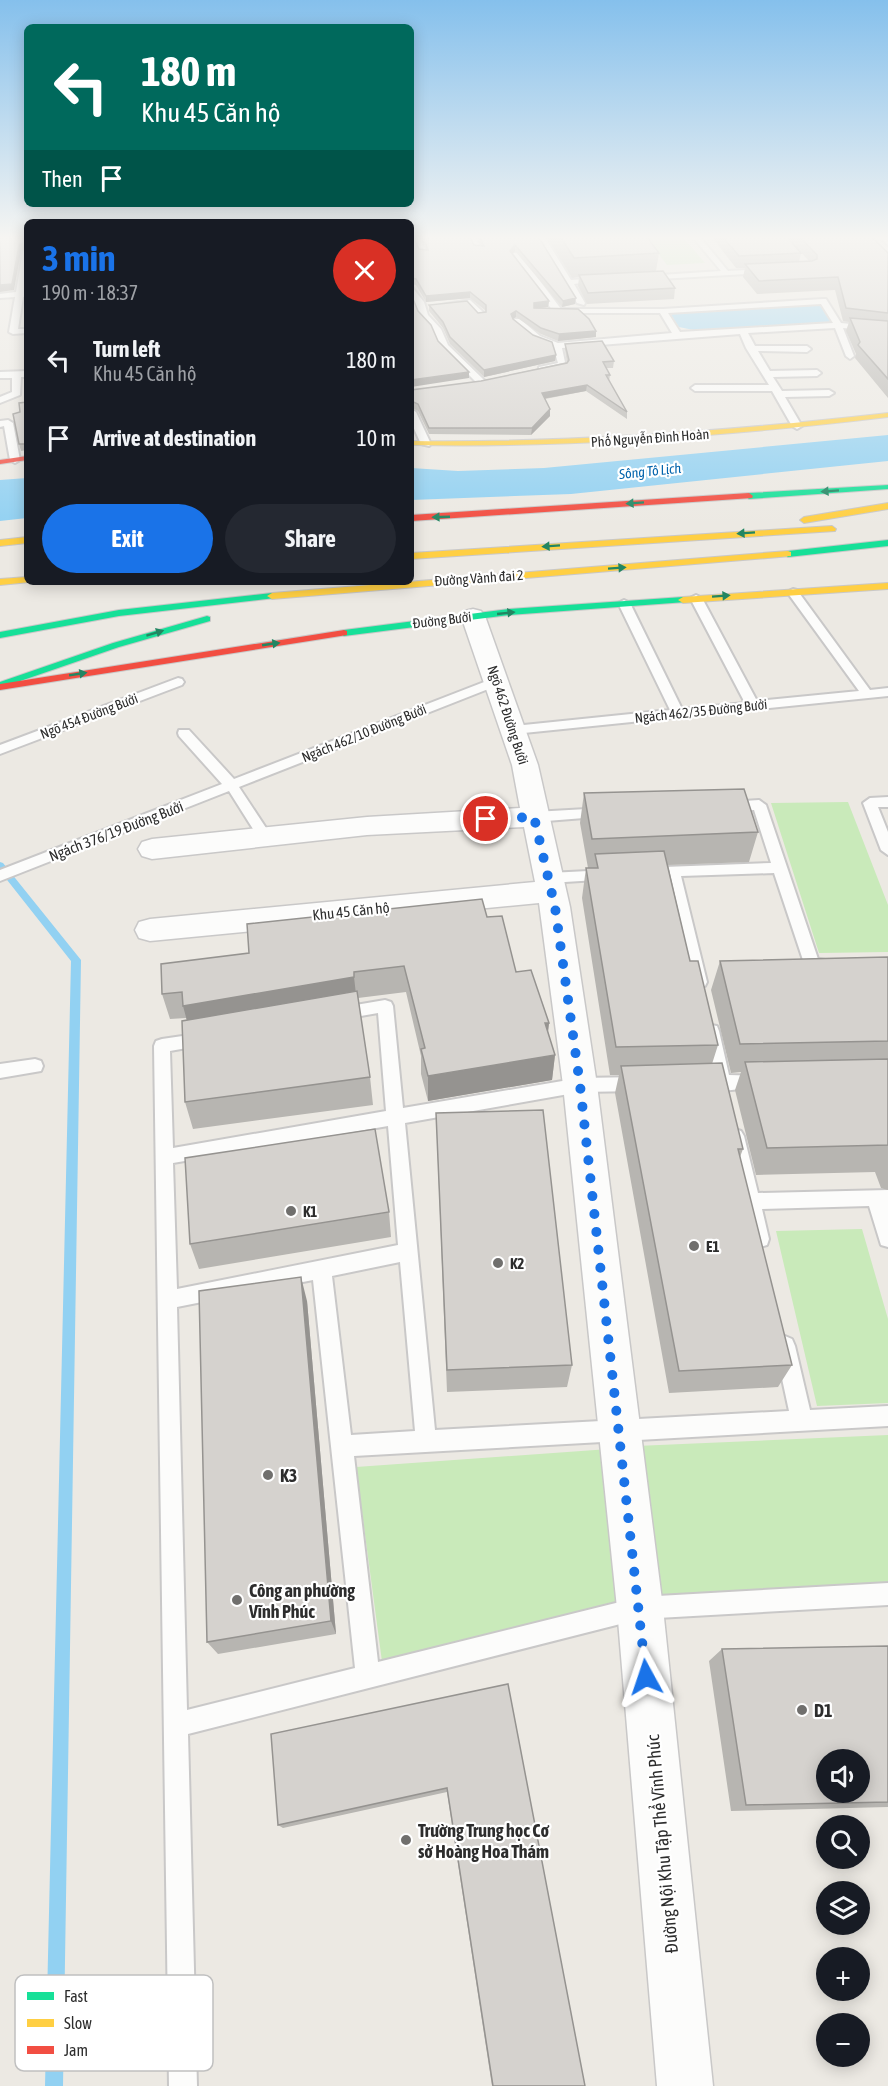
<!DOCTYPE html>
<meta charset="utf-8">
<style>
:root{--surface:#171b24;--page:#242831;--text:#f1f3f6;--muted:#9ea1a6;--accent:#1a73e8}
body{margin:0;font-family:"Asap Condensed",sans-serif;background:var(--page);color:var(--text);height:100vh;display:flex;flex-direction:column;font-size:22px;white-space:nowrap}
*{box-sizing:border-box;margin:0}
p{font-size:20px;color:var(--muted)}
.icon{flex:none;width:33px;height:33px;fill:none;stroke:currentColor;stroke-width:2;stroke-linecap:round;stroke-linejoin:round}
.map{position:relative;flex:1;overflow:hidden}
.panel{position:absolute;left:24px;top:219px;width:390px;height:366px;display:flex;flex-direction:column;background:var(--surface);border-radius:9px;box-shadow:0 3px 15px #0003}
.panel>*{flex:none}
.guide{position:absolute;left:24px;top:24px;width:390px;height:183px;border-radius:9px;box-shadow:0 3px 15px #0003;background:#00695c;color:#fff;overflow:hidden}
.fabs{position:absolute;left:816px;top:1749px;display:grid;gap:12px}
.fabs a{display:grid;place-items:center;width:54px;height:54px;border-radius:50%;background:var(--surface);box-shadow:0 3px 15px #0003;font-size:30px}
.pin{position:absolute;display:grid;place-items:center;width:51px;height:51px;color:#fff;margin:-26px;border:3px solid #fff;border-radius:50%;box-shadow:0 2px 6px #0007}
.me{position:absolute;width:66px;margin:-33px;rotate:355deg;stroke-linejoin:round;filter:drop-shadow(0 0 4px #0008)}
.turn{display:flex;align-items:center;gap:21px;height:126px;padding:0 18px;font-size:27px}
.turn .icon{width:78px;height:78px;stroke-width:2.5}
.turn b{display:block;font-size:42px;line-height:51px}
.then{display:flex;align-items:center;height:57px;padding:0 18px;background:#0003;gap:12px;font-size:22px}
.round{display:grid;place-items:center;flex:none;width:63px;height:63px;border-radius:32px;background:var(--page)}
.overview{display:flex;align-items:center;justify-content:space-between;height:102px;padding:0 18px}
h1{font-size:36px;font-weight:700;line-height:45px;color:var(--accent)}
.button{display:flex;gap:12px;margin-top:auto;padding:12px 18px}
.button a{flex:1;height:69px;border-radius:36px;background:var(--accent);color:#fff;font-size:24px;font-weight:700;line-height:69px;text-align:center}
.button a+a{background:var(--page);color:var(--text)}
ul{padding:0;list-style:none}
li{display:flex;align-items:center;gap:18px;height:78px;padding:0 18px}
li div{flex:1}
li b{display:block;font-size:22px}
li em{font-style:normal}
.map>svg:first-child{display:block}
.green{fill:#c9eaba}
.water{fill:#92d1f2}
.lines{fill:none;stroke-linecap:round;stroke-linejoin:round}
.stream{fill:#92d1f2;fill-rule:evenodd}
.lane-casing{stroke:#c9c8c8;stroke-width:4}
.street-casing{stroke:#c9c8c8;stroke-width:3}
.fast-casing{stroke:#c9c8c8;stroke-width:2}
.slow-casing{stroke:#c9c8c8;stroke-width:2}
.jam-casing{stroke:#c9c8c8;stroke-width:2}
.lane{fill:#fcfcfb;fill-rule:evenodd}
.street{fill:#fcfcfb;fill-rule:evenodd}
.fast{fill:#16e098;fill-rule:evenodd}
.slow{fill:#ffcf43;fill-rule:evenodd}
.jam{fill:#f24e42;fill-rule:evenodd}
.wall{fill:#b7b5b1;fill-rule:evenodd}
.shaded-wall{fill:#959390}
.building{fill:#d5d2ce;stroke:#959390;stroke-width:1.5;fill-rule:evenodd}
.oneway{fill:#228662}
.route{stroke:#1a73e8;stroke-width:10;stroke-dasharray:0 18}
.poi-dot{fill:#706f6d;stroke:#fff;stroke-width:2}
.labels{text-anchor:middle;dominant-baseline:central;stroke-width:4.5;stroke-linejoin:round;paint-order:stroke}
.far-street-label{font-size:14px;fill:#2d2d2d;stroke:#fff}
.far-water-label{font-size:14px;font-style:italic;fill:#0364ac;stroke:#fff}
.street-label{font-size:15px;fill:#2d2d2d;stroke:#fff}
.poi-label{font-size:15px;font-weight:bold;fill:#2d2d2d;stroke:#fff;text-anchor:start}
.near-poi-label{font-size:18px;font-weight:bold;fill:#2d2d2d;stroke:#fff;text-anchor:start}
.near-street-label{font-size:18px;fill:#2d2d2d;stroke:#fff}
.key{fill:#fff;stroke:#c0c0c0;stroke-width:1.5}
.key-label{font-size:16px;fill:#2d2d2d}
</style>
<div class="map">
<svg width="888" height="2086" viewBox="0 0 888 2086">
<rect width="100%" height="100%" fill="#ece9e3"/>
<path class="green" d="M 645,236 L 682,236 L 705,263 L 667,265 Z
M 848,802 L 888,905 L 888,952 L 819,953 L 771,803 Z
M 862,1229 L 888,1319 L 888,1403 L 817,1406 L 776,1231 Z
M 888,1435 L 888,1605 L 661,1616 L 636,1446 Z
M 609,1449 L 627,1624 L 383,1669 L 356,1467 Z"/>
<path class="water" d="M 819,304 L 832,322 L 698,331 L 679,327 L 671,315 L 678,311 Z
M 888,435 L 888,461 L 571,494 L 411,500 L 411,468 L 458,471 L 544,468 Z
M 27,478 L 27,518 L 0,521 L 0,480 Z"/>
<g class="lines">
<path class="stream" d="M 0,862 L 3,863 L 81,960 L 63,2086 L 45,2086 L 71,961 L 0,871 Z"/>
<defs>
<path id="lane" d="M 413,236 L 419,236 L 427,254 L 421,254 Z
M 468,236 L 474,236 L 482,250 L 476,250 Z
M 538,236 L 544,236 L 571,280 L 598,278 L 602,280 L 574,284 L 585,303 L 584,305 L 577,303 Z
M 692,236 L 699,236 L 728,271 L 766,269 L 770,271 L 766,273 L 642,280 L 641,278 L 645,276 L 721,271 Z
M 877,236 L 885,236 L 888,239 L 888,245 Z
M 27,249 L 24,292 L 27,292 L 27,296 L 23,297 L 18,329 L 27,329 L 27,333 L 13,334 L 9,332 L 15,297 L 0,298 L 0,294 L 16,292 L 23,251 Z
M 513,253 L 519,253 L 561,309 L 663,309 L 823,299 L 826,299 L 841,323 L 888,328 L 888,332 L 843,328 L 854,356 L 850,359 L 846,356 L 835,328 L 748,333 L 755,346 L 807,346 L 811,349 L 807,352 L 758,351 L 770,371 L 817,370 L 821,373 L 817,376 L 773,377 L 782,391 L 829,390 L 834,393 L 829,396 L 785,397 L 802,426 L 797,429 L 792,426 L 772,391 L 695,391 L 691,388 L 695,385 L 769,385 L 746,348 L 740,334 L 562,348 L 566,367 L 539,371 L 539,367 L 558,363 L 553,346 L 534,340 L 514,323 L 514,319 L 520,319 L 540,336 L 558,343 L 672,333 L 660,313 L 554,313 ZM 821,304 L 833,323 L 680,332 L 668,313 Z
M 411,286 L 424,302 L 428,315 L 441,329 L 448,345 L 484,380 L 484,384 L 478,384 L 440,346 L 433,330 L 420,316 L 411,294 Z
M 470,300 L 484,313 L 484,317 L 478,317 L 468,305 L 445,307 L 441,305 Z
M 27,371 L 27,377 L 21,377 L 20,395 L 0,403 L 0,397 L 12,392 L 12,378 L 0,378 L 0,372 Z
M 411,409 L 416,412 L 431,444 L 429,446 L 421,444 L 411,422 Z
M 8,420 L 13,423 L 20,460 L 15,463 L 10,460 L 4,426 L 0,427 L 0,421 Z
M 793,589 L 797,590 L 870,690 L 888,688 L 888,696 L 514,734 L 508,730 L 514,726 L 670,710 L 618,603 L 624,600 L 630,603 L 682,709 L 745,703 L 690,598 L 696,595 L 702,598 L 757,701 L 859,691 L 787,592 Z
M 497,677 L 503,681 L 501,684 L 239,787 L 272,837 L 270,840 L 260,840 L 229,791 L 0,881 L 0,870 L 222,784 L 179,736 L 178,733 L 179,730 L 189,730 L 234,779 Z
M 178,678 L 182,679 L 184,682 L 182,685 L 0,754 L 0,745 Z
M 888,797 L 888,807 L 878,807 L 888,832 L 888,855 L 881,850 L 863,803 L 870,798 Z
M 759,800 L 766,805 L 818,959 L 833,961 L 835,965 L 833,969 L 806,969 L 774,873 L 681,876 L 707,982 L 705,986 L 693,986 L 667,877 L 659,876 L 657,872 L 664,867 L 771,863 L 754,810 L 729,812 L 722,807 L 729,802 Z
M 604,808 L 609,810 L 611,813 L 609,816 L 534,822 L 527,817 L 534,812 Z
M 608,870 L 613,871 L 615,875 L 613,879 L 549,883 L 542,878 L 549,873 Z
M 385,1000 L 391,1002 L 393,1006 L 403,1108 L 580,1078 L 640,1077 L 646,1079 L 648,1084 L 646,1089 L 640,1091 L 580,1092 L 405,1123 L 435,1430 L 789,1411 L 775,1346 L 778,1339 L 785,1336 L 792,1339 L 795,1346 L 810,1410 L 888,1406 L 888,1426 L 354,1456 L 378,1662 L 640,1597 L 888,1583 L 888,1605 L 640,1619 L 188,1734 L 197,2086 L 169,2086 L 154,1046 L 156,1041 L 162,1039 L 203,1033 L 209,1034 L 211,1039 L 209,1044 L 170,1051 L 173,1148 L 386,1111 L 378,1013 L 338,1020 L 332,1018 L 330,1014 L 332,1010 L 338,1008 ZM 388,1126 L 398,1245 L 177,1289 L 173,1163 ZM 400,1262 L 415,1431 L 351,1435 L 332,1276 ZM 313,1280 L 355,1668 L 187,1710 L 177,1307 Z
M 711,1025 L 717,1026 L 719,1031 L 729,1075 L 766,1076 L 768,1081 L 766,1086 L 723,1091 L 699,1087 L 697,1082 L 699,1077 L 713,1075 L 703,1031 L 705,1026 Z
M 35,1059 L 41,1061 L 43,1066 L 41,1071 L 0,1078 L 0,1064 Z
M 735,1129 L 741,1131 L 744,1136 L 758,1193 L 888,1190 L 888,1247 L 881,1245 L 869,1206 L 762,1209 L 769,1239 L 767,1245 L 760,1247 L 753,1245 L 726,1136 L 729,1131 Z"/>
<path id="street" d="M 473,609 L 481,611 L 485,616 L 538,765 L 570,907 L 597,1085 L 663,1608 L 713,2086 L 657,2086 L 617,1608 L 563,1085 L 539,903 L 150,941 L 139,938 L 135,930 L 139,922 L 150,919 L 535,882 L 524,827 L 367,835 L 152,859 L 142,856 L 138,849 L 142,842 L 152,839 L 367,817 L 520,808 L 512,765 L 461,616 L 465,611 Z"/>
<path id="fast" d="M 888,485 L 888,489 L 749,499 L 745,496 L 749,493 Z
M 888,540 L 888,546 L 788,557 L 784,554 L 788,551 Z
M 272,593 L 277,596 L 275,598 L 119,616 L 0,638 L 0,632 L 119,610 Z
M 683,597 L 688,600 L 686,602 L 509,615 L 344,636 L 339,633 L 344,630 L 509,609 Z
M 207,616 L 210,617 L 210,621 L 119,647 L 0,688 L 0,682 L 113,643 Z"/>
<path id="slow" d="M 888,413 L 888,417 C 729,436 571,448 411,445 L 411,441 C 571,443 729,431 888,413 Z
M 888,503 L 888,509 L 804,523 L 800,520 L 804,517 Z
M 832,526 L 836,529 L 835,531 L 411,559 L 411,553 Z
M 27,537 L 27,543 L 0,546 L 0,540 Z
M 788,551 L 791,552 L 791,556 L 272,599 L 267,596 L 272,593 Z
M 27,577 L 27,582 L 30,582 L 0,585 L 0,579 Z
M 888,583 L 888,589 L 683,603 L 678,600 L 683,597 Z"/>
<path id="jam" d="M 27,456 L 27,460 L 0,464 L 0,460 Z
M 749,493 L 753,496 L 752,498 L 411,521 L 411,515 Z
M 344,630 L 347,631 L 347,635 L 0,690 L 0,684 Z"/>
</defs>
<use href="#lane" class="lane-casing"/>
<use href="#street" class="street-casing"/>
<use href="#fast" class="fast-casing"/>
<use href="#slow" class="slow-casing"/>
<use href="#jam" class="jam-casing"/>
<use href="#lane" class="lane"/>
<use href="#street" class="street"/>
<use href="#fast" class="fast"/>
<use href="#slow" class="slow"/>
<use href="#jam" class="jam"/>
</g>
<path class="wall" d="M 411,236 L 419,249 L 426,250 L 421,236 L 469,236 L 474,245 L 481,246 L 476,236 L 514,236 L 575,304 L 562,307 L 515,251 L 513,254 L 549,301 L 548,307 L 540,308 L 596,337 L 558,341 L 541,334 L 516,317 L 513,319 L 556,355 L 555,361 L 484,377 L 450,344 L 443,328 L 429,311 L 429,305 L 478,313 L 486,312 L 486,311 L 470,298 L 426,302 L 416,285 L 411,284 Z
M 548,236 L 646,236 L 659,253 L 656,271 L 675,288 L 674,299 L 587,304 L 578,286 L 579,277 L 572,278 L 548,239 Z
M 711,236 L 871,236 L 888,253 L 888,398 L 855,358 L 856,354 L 846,331 L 849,322 L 843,321 L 835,290 L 757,294 L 743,277 L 745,268 L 736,268 ZM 786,236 L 809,261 L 799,262 L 801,253 Z
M 565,344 L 614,361 L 613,368 L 606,368 L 610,375 L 609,381 L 627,412 L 627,419 L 586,391 L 545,399 L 550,409 L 550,416 L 531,435 L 429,434 L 418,411 L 411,407 L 411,390 L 481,381 L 567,362 L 565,350 Z
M 27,402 L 27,450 L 21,451 L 19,444 L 20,412 Z
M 584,793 L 758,832 L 749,862 L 668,865 L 690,961 L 718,1045 L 712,1064 L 743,1149 L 740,1157 L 792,1365 L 778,1387 L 669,1393 L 615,1093 L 619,1075 L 610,1075 L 582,898 L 586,868 L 588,868 L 580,823 Z
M 487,917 L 516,972 L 549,1023 L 548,1032 L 555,1055 L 552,1080 L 428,1101 L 421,1074 L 421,1056 L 406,992 L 358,998 L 370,1077 L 373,1105 L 193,1129 L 185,1102 L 187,1020 L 186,1018 L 170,1019 L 162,994 L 249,953 Z
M 888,957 L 888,1190 L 881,1188 L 875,1172 L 756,1175 L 735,1090 L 741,1072 L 731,1073 L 711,990 L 720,961 Z
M 436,1113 L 572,1365 L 567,1387 L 447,1392 L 437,1140 Z
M 389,1212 L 391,1237 L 199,1269 L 190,1244 Z
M 307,1301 L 336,1634 L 218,1654 L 207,1642 Z
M 888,1646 L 888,1807 L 731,1811 L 709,1661 L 722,1649 Z
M 508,1684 L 585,2086 L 492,2086 L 447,1792 L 283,1828 L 278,1825 Z"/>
<path class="shaded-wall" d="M 26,241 L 27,247 L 21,251 L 14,290 L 0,292 L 0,285 L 19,245 Z
M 515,245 L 515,251 L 510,256 L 510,251 Z
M 470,292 L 470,298 L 426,302 L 426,296 Z
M 576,298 L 575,304 L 562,307 L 563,301 Z
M 549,301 L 548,307 L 534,309 L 534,303 Z
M 516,311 L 516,317 L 511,320 L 511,314 Z
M 596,331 L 596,337 L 558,341 L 559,334 Z
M 556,355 L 555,361 L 484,377 L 484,370 Z
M 469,372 L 469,378 L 411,387 L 411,380 Z
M 587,385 L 586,391 L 542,399 L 542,393 Z
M 550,409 L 550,416 L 531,435 L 532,428 Z
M 354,977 L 357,1003 L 190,1032 L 183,1006 Z
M 545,1023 L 549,1023 L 546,1048 Z
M 555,1055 L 552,1080 L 428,1101 L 428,1076 Z
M 301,1277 L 307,1301 L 336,1634 L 331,1621 Z"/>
<path class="building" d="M 17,236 L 27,236 L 27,286 L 25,284 L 26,241 L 19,245 L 12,284 L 0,285 L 0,237 Z
M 411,236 L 413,236 L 419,249 L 428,250 L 423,236 L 469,236 L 474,245 L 484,246 L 479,236 L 538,236 L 576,298 L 563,301 L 515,245 L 510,251 L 549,301 L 534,303 L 534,308 L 578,309 L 589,319 L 596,331 L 559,334 L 541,328 L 516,311 L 511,314 L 513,319 L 533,335 L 552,342 L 556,355 L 484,370 L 450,337 L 443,322 L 429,305 L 467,301 L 478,313 L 486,312 L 486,305 L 470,292 L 426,296 L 416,279 L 411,278 Z
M 560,236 L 646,236 L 659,253 L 574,258 Z
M 722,236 L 786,236 L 801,253 L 739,256 Z
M 799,236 L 871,236 L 888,253 L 888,313 L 846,308 L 838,277 L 759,281 L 745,264 L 812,261 L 817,259 L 817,255 Z
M 663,271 L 675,288 L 588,293 L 579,275 Z
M 411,294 L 418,311 L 431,325 L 438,341 L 469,372 L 411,380 Z
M 850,318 L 888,321 L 888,379 L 858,345 L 860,342 Z
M 602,341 L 614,361 L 603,362 L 610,375 L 606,375 L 627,412 L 587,385 L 542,393 L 550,409 L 532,428 L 429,428 L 418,404 L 411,401 L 411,390 L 481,381 L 567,363 L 569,360 L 565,344 Z
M 27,402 L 27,444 L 19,444 L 13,414 L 20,412 L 19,403 Z
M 744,789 L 758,832 L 592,839 L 584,793 Z
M 664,851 L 690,961 L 698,961 L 718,1045 L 616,1047 L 586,868 L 598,868 L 595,854 Z
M 482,899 L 487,917 L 502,916 L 516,972 L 531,970 L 549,1023 L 545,1023 L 555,1055 L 428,1076 L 421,1049 L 425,1048 L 404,966 L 354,972 L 354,977 L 183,1006 L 182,992 L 162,994 L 161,964 L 249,953 L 247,924 Z
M 888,957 L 888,1041 L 740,1044 L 720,961 Z
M 357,991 L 370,1077 L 185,1102 L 182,1021 Z
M 888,1059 L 888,1145 L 767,1148 L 745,1062 Z
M 722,1063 L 743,1149 L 738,1149 L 792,1365 L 679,1371 L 621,1066 Z
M 543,1110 L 572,1365 L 447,1370 L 436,1113 Z
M 375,1129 L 389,1212 L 190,1244 L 185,1158 Z
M 301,1277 L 331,1621 L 207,1642 L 199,1291 Z
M 888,1646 L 888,1802 L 746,1805 L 722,1649 ZM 826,1760 L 860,1760 L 860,1792 L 826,1792 Z
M 508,1684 L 585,2086 L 493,2086 L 447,1788 L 278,1825 L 271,1734 Z"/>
<defs><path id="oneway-solid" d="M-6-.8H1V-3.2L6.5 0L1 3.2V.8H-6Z" transform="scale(1.5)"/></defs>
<g class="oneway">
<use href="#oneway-solid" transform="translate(830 491) rotate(176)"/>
<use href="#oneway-solid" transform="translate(635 503) rotate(176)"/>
<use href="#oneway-solid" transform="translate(441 517) rotate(178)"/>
<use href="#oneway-solid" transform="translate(746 533) rotate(176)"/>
<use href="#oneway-solid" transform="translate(551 546) rotate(176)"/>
<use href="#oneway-solid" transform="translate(617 568) rotate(-4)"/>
<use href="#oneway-solid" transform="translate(721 596) rotate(-4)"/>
<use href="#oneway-solid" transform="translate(506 613) rotate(-6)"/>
<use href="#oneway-solid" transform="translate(155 633) rotate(-17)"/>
<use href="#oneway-solid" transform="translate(271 644) rotate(-8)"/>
<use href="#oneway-solid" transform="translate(78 674) rotate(-9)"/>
</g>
<linearGradient id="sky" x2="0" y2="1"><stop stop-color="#85c0ec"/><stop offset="0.45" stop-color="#f6f5f2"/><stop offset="1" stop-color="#f6f5f2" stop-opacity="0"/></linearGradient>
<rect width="888" height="528" fill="url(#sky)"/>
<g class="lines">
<path class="route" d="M 486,819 L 534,817 L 555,907 L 580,1085 L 646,1677"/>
</g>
<g class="poi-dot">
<circle cx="291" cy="1211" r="6"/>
<circle cx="694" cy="1246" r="6"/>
<circle cx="498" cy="1263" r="6"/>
<circle cx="268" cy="1475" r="6"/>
<circle cx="237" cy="1600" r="6"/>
<circle cx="802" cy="1710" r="6"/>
<circle cx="406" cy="1840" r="6"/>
</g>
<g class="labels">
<g class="far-street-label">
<text transform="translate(650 438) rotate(-4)">Phố Nguyễn Đình Hoàn</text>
<text transform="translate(479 578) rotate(-4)">Đường Vành đai 2</text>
<text transform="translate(442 620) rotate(-7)">Đường Bưởi</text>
<text transform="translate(701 711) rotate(-6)">Ngách 462/35 Đường Bưởi</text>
<text transform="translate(508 715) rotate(72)">Ngõ 462 Đường Bưởi</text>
<text transform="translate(89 716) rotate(-21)">Ngõ 454 Đường Bưởi</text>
<text transform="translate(364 733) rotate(-22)">Ngách 462/10 Đường Bưởi</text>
</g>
<g class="far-water-label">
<text transform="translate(650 471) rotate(-6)">Sông Tô Lịch</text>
</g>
<g class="street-label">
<text transform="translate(116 831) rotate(-21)">Ngách 376/19 Đường Bưởi</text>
<text transform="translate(351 911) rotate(-6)">Khu 45 Căn hộ</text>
</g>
<g class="poi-label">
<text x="303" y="1211">K1</text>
<text x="706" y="1246">E1</text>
<text x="510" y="1263">K2</text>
</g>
<g class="near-poi-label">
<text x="280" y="1475">K3</text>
<text x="249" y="1590">Công an phường<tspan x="249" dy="21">Vĩnh Phúc</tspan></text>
<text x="814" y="1710">D1</text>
<text x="418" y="1830">Trường Trung học Cơ<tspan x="418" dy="21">sở Hoàng Hoa Thám</tspan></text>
</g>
<g class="near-street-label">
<text transform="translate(662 1844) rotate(-95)">Đường Nội Khu Tập Thể Vĩnh Phúc</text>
</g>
</g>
<rect x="15" y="1975" width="198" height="96" rx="9" class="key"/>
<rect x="27" y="1992" width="27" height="8" fill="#16e098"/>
<rect x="27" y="2019" width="27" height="8" fill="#ffcf43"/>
<rect x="27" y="2046" width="27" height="8" fill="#f24e42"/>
<g class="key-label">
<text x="64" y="2002">Fast</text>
<text x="64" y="2029">Slow</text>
<text x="64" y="2056">Jam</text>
</g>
</svg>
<div class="fabs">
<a><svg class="icon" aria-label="sound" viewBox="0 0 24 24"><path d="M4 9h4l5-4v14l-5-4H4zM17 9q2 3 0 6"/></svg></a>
<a><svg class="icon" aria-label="search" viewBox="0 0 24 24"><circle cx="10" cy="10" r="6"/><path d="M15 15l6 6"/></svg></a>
<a><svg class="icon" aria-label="layers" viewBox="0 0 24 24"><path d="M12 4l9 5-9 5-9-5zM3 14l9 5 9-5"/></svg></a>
<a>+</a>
<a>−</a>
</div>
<div class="pin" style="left:486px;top:819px;background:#d93025"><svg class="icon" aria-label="arrive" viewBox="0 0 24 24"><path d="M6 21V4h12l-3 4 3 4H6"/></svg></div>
<svg class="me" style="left:646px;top:1677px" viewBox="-20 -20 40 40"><path d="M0-17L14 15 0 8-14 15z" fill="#1a73e8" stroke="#fff" stroke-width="4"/></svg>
<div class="guide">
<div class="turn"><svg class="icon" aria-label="left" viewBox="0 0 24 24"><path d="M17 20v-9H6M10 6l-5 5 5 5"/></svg><div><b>180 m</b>Khu 45 Căn hộ</div></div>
<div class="then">Then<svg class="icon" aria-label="arrive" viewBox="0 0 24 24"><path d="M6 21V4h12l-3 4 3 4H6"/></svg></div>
</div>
<section class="panel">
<div class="overview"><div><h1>3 min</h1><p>190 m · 18:37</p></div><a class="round" style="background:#d93025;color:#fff"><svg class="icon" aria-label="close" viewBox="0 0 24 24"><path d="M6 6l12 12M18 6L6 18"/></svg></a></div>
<ul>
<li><svg class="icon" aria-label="left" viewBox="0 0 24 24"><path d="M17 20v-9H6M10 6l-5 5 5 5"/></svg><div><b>Turn left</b><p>Khu 45 Căn hộ</p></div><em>180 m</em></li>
<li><svg class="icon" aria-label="arrive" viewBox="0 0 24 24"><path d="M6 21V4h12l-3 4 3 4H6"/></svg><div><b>Arrive at destination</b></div><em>10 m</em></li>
</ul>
<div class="button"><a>Exit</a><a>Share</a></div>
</section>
</div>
